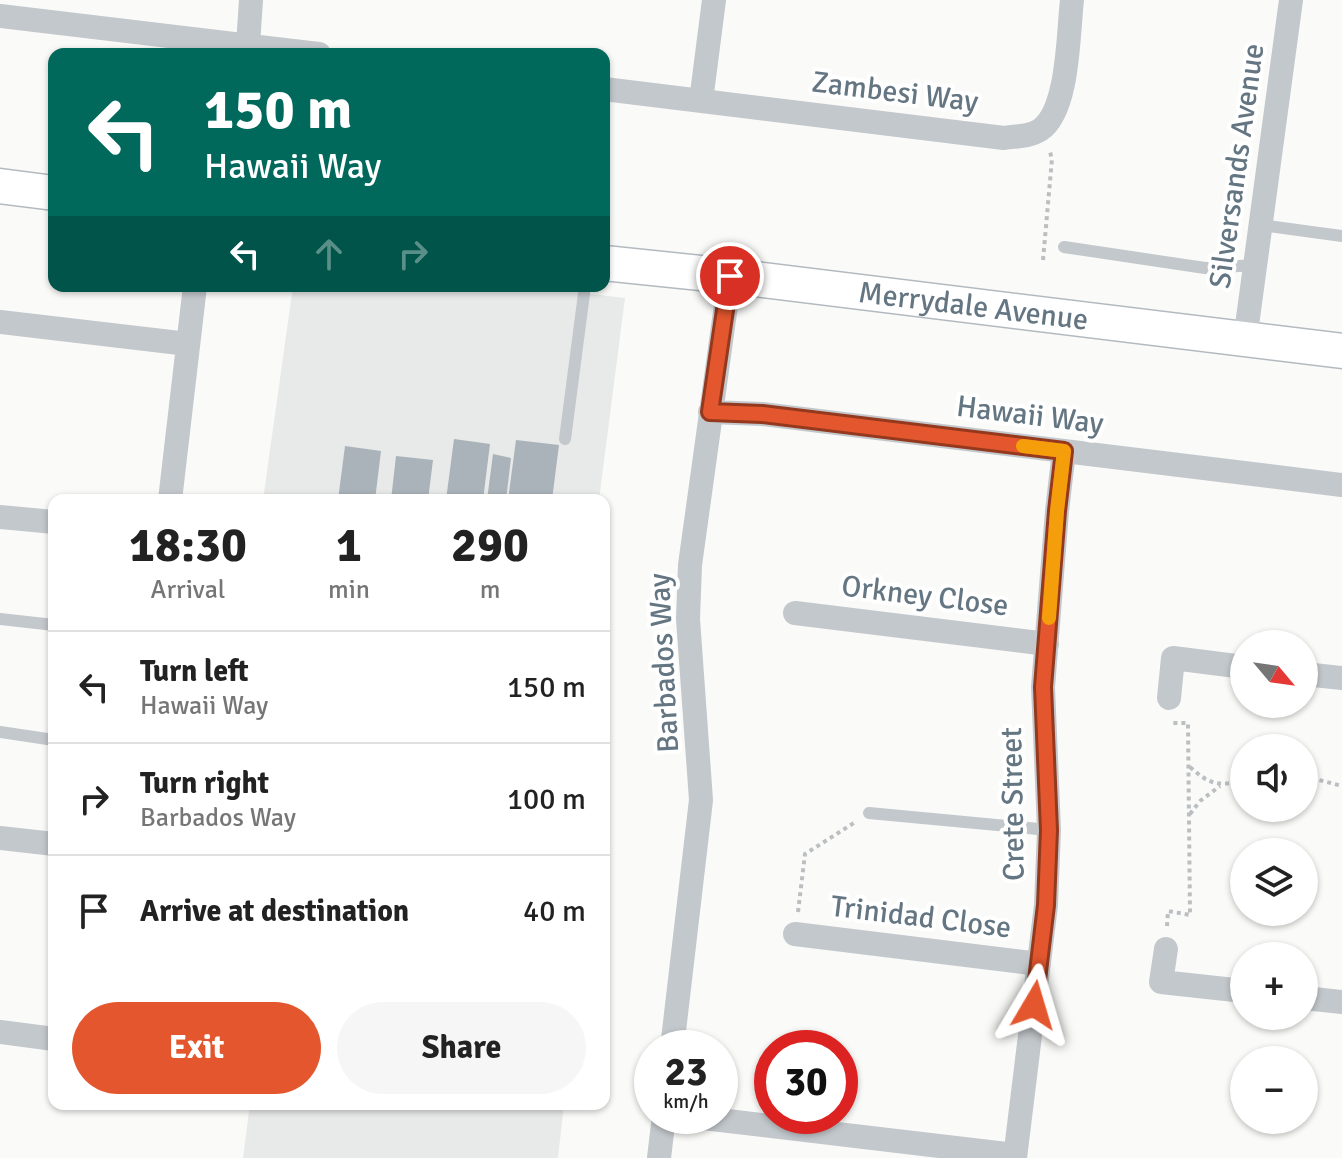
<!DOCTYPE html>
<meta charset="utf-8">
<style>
:root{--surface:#fff;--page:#f6f6f6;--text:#222;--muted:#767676;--line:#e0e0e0;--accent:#e4572e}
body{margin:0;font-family:Signika,sans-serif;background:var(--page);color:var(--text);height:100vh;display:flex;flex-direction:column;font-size:30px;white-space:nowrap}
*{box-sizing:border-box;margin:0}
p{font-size:26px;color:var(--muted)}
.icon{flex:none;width:44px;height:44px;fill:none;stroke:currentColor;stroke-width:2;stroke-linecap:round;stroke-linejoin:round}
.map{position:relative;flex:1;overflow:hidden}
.sheet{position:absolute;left:48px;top:494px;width:562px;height:616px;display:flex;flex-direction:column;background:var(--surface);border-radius:16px;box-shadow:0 2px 6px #0004}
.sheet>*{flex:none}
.guide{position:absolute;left:48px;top:48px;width:562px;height:244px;border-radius:16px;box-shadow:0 2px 6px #0004;background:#00695c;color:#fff;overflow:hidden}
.needle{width:52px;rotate:119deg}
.controls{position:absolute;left:1230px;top:630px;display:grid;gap:16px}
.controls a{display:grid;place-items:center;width:88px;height:88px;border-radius:50%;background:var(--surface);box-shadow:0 2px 6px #0004;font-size:40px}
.speed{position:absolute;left:634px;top:1030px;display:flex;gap:16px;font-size:40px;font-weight:700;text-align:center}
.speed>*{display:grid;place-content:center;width:104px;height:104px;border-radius:50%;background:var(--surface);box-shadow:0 2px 6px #0004;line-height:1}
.speed small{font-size:20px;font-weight:400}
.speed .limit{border:12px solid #d22;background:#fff;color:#111}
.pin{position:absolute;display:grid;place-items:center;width:68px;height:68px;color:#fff;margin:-34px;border:4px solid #fff;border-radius:50%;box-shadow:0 2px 8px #0007}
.me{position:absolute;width:88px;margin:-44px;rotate:7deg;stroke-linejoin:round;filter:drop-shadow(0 0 6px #0008)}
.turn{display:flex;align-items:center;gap:28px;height:168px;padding:0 24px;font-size:36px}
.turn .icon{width:104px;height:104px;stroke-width:2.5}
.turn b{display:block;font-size:56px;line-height:68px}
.lanes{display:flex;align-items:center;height:76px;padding:0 24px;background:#0003;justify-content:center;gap:40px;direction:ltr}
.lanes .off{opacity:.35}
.eta{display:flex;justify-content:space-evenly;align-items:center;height:136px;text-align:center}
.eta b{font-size:48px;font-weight:700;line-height:56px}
.cta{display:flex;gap:16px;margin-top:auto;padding:16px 24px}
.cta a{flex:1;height:92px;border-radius:48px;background:var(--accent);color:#fff;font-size:32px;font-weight:700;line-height:92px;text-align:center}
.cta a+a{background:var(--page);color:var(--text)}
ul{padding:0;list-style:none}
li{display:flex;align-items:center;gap:24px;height:112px;padding:0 24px;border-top:2px solid var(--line)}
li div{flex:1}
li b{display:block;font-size:30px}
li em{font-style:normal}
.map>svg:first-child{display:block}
.built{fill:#e8e9e9}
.building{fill:#aab3b9}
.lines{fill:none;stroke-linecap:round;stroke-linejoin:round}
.secondary-casing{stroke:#b3babf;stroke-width:37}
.path{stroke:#bbbfc2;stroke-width:4;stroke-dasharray:4 4;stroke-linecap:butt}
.lane{stroke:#c3c8cc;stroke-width:12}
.street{stroke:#c3c8cc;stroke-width:24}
.secondary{stroke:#fff;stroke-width:34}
.route-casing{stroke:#94391e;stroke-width:20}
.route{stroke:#e4572e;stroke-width:14}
.slow{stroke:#f59e0b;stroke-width:14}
.labels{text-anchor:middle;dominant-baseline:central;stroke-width:8;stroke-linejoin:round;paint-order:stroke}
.street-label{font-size:30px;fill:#657683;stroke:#fff}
</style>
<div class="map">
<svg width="1342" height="1158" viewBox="0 0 1342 1158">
<rect width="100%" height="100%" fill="#fafaf8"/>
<path class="built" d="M 293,286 L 525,286 L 625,298 L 599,500 L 263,500 Z
M 250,1104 L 564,1104 L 558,1158 L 243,1158 Z"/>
<path class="building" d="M 454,439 L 490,444 L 483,500 L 446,500 Z
M 516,440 L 559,445 L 552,500 L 508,500 Z
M 345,446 L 381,451 L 375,500 L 338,500 Z
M 493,454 L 511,458 L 506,500 L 487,500 Z
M 396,456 L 433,460 L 428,500 L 391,500 Z"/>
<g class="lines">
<defs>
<g id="secondary">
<path d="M 0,186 L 54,193"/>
<path id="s1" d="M 604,263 L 730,276 L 1342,351"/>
</g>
</defs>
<use href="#secondary" class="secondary-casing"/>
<path class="path" d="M 1043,260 L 1052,159 L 1050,152
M 1190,767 C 1210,785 1218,786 1244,781
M 1304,776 L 1342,786
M 1190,814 L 1200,801 L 1220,786
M 798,912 L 805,854 L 857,821
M 1167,926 L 1168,911 L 1190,915 L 1188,723 L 1172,723"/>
<path class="lane" d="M 1261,225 L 1342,236
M 1064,247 L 1205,268 L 1256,265
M 565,439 L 585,286
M 0,619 L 54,625
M 0,732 L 54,740
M 869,813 L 1049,830"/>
<path class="street" d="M 0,16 L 319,54
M 248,45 L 251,0
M 604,89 L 1004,138 C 1016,136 1029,137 1040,130 C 1069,111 1068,33 1072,0
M 701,101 L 714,0
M 0,322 L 188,344
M 1245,340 L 1291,0
M 710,412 L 762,414 L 1342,485
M 170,500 L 195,286
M 0,517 L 54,522
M 795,613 L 1047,644
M 1304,674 L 1342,678
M 1169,698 L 1173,658 L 1244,667
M 0,838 L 54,844
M 795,934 L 1039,964
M 1166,949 L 1161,982 L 1244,991
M 1304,998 L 1342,1002
M 0,1032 L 54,1039
M 672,1048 L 701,800 L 688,619 L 690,565 L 730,276
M 686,1116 L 1015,1155
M 659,1158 L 664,1116
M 1015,1158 L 1046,905 L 1049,830 L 1043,687 L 1057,511 L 1064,451"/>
<use href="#secondary" class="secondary"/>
</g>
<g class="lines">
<defs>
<path id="route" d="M 730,276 L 710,412 L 762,414 L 1064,451 L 1057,511 L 1043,687 L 1049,830 L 1046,905 L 1034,1005"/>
</defs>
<use href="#route" class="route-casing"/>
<use href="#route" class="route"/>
<path class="slow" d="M 1023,446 L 1064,451 L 1057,511 L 1049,618"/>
</g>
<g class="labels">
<g class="street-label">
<text transform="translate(895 92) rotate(7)">Zambesi Way</text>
<text transform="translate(1237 166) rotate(-82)">Silversands Avenue</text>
<text stroke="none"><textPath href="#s1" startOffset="372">Merrydale Avenue</textPath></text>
<text transform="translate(1030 415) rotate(7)">Hawaii Way</text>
<text transform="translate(925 596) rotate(7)">Orkney Close</text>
<text transform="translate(664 663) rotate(-93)">Barbados Way</text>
<text transform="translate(1013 804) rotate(-91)">Crete Street</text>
<text transform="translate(921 917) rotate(7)">Trinidad Close</text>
</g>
</g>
</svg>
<div class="controls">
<a><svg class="needle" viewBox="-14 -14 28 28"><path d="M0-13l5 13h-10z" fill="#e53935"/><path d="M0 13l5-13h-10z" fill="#767676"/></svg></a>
<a><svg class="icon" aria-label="sound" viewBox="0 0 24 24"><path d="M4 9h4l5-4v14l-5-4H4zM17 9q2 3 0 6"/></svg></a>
<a><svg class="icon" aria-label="layers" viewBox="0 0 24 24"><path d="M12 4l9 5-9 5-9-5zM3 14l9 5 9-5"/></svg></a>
<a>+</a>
<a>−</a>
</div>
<div class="speed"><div>23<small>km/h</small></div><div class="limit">30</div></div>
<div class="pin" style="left:730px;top:276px;background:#d93025"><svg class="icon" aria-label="arrive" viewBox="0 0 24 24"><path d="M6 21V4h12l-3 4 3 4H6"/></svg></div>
<svg class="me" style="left:1034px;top:1005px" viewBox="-20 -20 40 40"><path d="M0-17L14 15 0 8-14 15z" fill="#e4572e" stroke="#fff" stroke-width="4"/></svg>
<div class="guide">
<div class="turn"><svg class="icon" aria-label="left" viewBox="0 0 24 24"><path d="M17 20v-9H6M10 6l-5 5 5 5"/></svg><div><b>150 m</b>Hawaii Way</div></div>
<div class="lanes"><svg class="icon" aria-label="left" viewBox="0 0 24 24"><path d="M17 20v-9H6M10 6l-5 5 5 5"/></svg><svg class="icon off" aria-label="ahead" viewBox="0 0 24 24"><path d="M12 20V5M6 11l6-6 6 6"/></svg><svg class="icon off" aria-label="right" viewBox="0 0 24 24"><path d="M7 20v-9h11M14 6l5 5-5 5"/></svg></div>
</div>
<section class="sheet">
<div class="eta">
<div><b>18:30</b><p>Arrival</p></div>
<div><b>1</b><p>min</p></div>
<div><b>290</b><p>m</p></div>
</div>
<ul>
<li><svg class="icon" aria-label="left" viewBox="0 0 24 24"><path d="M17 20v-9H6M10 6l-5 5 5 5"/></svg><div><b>Turn left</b><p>Hawaii Way</p></div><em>150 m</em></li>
<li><svg class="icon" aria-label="right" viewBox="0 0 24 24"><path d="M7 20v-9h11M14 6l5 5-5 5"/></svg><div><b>Turn right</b><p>Barbados Way</p></div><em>100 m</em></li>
<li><svg class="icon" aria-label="arrive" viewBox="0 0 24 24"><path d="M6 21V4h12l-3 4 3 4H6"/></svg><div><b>Arrive at destination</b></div><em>40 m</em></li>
</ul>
<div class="cta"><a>Exit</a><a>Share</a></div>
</section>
</div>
